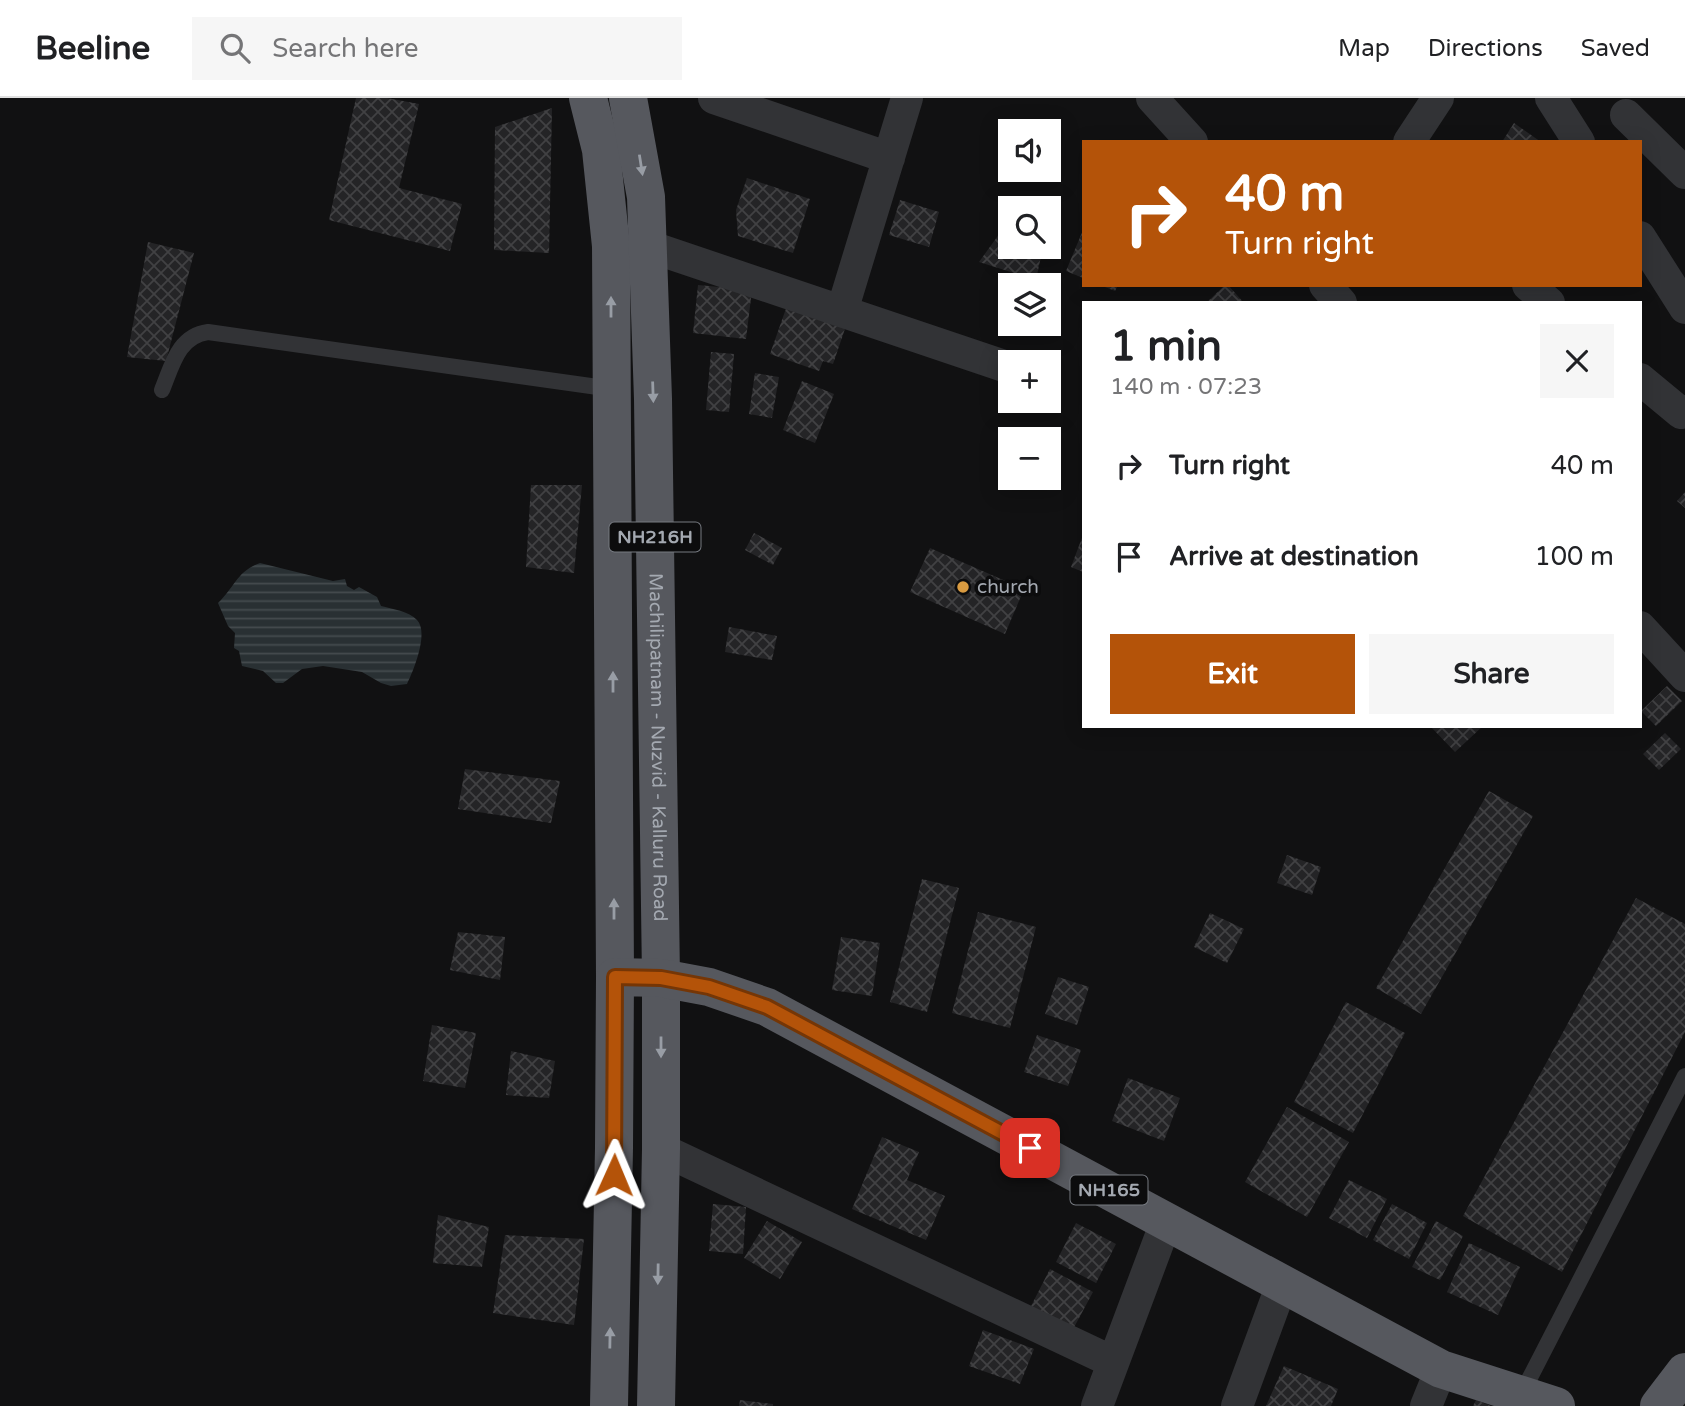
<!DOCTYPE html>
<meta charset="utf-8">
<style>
:root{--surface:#fff;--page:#f6f6f6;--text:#202124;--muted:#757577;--line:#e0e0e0;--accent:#b45309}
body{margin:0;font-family:"Varela Round",sans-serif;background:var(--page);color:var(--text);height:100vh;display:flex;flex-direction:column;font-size:26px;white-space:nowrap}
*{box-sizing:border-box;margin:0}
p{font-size:23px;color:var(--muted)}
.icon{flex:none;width:38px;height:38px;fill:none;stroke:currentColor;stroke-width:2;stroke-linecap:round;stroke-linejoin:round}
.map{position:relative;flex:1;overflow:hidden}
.panel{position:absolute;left:1082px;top:203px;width:560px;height:427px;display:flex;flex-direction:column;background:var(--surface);border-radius:0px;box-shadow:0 4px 18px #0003}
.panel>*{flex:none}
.banner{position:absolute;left:1082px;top:42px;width:560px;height:147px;border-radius:0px;box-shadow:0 4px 18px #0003;background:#b45309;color:#fff;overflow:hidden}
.fabs{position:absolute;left:998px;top:21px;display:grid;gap:14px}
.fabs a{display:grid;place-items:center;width:63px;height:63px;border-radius:0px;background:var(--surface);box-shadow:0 4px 18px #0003;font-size:35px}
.pin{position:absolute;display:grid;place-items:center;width:60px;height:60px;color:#fff;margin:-30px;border-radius:14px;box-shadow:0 4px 10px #0006}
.me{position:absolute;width:77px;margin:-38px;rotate:1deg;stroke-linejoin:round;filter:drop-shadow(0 0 5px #0008)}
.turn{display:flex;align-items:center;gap:24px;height:147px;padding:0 28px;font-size:32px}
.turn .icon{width:91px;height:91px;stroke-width:2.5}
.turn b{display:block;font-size:49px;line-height:60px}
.round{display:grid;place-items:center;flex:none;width:74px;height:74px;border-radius:0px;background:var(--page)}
.headline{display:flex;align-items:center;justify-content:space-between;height:119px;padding:0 28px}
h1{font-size:42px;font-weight:700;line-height:52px}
.button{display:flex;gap:14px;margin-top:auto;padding:14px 28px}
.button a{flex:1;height:80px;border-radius:0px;background:var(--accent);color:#fff;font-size:28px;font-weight:700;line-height:80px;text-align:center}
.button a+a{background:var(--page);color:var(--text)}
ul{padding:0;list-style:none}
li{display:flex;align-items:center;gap:21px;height:91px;padding:0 28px}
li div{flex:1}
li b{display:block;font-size:26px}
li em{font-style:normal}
header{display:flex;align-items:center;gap:42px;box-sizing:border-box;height:98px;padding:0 35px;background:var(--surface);border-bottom:2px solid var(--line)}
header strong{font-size:33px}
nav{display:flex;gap:38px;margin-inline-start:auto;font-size:24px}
.search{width:490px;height:63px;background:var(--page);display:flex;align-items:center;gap:18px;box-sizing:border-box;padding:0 24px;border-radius:0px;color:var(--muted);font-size:26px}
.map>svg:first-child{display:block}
.water{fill:url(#water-rules)}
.building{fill:url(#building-cross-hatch)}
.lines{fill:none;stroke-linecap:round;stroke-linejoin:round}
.service{stroke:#323336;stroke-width:16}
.minor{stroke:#323336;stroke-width:32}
.trunk{stroke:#56585e;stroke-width:38}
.oneway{fill:#989da5}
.route-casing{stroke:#753606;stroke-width:18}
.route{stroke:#b45309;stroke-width:12}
.poi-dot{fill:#d99b41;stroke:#0c0c0d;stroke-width:2.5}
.labels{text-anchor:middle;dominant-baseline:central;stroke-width:7;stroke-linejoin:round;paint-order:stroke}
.shield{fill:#0c0c0d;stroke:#767a80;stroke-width:2}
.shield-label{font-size:18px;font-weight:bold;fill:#a4a9b1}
.poi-label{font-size:19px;fill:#a4a9b1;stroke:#0c0c0d;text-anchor:start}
.street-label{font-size:19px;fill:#a4a9b1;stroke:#0c0c0d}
</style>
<header>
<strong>Beeline</strong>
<div class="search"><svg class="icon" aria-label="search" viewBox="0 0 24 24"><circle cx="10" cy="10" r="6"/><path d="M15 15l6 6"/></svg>Search here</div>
<nav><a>Map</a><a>Directions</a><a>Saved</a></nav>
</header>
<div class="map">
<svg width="1685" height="1308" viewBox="0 0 1685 1308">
<defs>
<pattern id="water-rules" width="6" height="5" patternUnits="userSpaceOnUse" patternTransform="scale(1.75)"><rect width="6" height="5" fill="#293033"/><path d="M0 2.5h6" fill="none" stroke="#454b4e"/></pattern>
<pattern id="building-cross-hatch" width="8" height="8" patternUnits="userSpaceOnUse" patternTransform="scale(1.75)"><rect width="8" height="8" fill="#242426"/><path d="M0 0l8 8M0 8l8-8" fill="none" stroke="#414143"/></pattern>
</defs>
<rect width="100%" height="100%" fill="#111112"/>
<path class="water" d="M 260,465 L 333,483 L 345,481 L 347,488 L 354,492 L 359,489 L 377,499 L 381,508 C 392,511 409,513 417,522 C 429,534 414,572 407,586 L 391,588 L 381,585 L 362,574 L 323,568 L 302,571 L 283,585 L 276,585 L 263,573 L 242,568 L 239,553 L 234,550 L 235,535 L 228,528 L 218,505 C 235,489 237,473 260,465 Z"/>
<path class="building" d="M 356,0 L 387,0 L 419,6 L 399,90 L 462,106 L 450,153 L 329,122 Z
M 552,10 L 549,155 L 494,152 L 495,29 Z
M 1514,25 L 1541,44 L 1502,44 Z
M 747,80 L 810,101 L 793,155 L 738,138 L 736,112 Z
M 900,102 L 939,114 L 929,149 L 889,137 Z
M 1010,121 L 1010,149 L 1043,149 L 1036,182 L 979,164 Z
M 1083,132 L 1083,180 L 1066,173 Z
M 148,144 L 194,155 L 166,263 L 127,259 Z
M 698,187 L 752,192 L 746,241 L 693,235 Z
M 1100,187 L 1118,187 L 1115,193 Z
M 1225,187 L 1228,187 L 1244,205 L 1206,205 Z
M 789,202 L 848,222 L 833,266 L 823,263 L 819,273 L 770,256 Z
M 711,254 L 734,256 L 729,314 L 706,312 Z
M 755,275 L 779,279 L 772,320 L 749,316 Z
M 802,283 L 834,296 L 815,345 L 783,332 Z
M 531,387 L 582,387 L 574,475 L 526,469 Z
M 1685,394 L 1685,410 L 1677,403 Z
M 754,435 L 782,450 L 773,467 L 745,452 Z
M 1083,437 L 1083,474 L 1071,469 Z
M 930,450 L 1024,491 L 1005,536 L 910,494 Z
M 729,529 L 777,538 L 772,562 L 725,554 Z
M 1667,588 L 1682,603 L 1656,628 L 1641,613 Z
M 1430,628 L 1483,628 L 1455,654 Z
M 1665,635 L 1681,651 L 1659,672 L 1643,656 Z
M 465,671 L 560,683 L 551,725 L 458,711 Z
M 1489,693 L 1533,718 L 1421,916 L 1376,890 Z
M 1287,757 L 1321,769 L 1312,797 L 1277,785 Z
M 922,781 L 959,790 L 927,914 L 890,904 Z
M 1636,800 L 1685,826 L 1685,934 L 1562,1174 L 1463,1118 Z
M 978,814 L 1036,829 L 1010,930 L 952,915 Z
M 1210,815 L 1244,831 L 1227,865 L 1194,849 Z
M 458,834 L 505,839 L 500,882 L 450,872 Z
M 841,839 L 880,845 L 872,898 L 832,892 Z
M 1058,879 L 1089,889 L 1077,927 L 1045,916 Z
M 1346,904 L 1405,935 L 1353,1035 L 1294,1004 Z
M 432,927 L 476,935 L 465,990 L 423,983 Z
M 1037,937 L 1081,952 L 1068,988 L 1024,974 Z
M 511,953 L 555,963 L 549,1000 L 506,997 Z
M 1128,980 L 1180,1000 L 1164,1043 L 1112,1023 Z
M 1287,1009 L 1349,1044 L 1307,1119 L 1245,1084 Z
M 882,1039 L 919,1054 L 907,1082 L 945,1098 L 926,1142 L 852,1111 Z
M 1349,1082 L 1387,1101 L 1367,1140 L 1329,1120 Z
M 713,1106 L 746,1109 L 743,1156 L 709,1153 Z
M 1392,1106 L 1427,1125 L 1409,1161 L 1373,1142 Z
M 438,1117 L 489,1129 L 482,1169 L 433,1165 Z
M 767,1123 L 802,1144 L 780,1181 L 744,1160 Z
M 1436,1123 L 1463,1138 L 1440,1182 L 1412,1169 Z
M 1076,1125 L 1116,1146 L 1096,1185 L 1056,1164 Z
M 505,1137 L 584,1141 L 574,1227 L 493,1215 Z
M 1469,1145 L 1520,1169 L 1498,1217 L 1447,1194 Z
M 1050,1171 L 1093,1194 L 1071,1235 L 1029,1212 Z
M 983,1232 L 1034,1251 L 1020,1286 L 969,1268 Z
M 1284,1268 L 1338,1291 L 1331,1308 L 1266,1308 Z
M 740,1302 L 773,1306 L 773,1308 L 739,1308 Z
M 1476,1302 L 1491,1308 L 1473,1308 Z"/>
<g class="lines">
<path class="service" d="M 162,292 C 172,268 178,238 208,234 L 612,291
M 1521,1297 L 1685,978"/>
<path class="minor" d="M 714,0 L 889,60
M 1152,0 L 1192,44
M 1551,0 L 1579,44
M 1626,17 L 1685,75
M 1409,44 L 1438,0
M 1640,139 L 1685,210
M 648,148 L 1010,270
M 1325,187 L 1341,205
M 1528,187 L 1549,205
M 842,213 L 907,0
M 1640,281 L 1681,315 L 1685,313
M 1640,529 L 1685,578
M 661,1051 L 1113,1264
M 1097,1308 L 1166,1124
M 1237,1308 L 1282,1186
M 1426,1308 L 1441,1271"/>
<g class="trunk">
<path d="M 588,0 L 601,52 L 611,148 L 615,879"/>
<path id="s1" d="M 628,0 L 646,99 L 653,301 L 661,880 L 661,1051 L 656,1308"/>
<path d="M 609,1308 L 614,1050 L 615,879 L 661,880 L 709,889 L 767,909 L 1441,1271 L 1556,1308"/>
<path d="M 1659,1308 L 1685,1274"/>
</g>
</g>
<defs><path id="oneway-solid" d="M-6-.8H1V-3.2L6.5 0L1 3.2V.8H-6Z" transform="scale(1.75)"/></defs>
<g class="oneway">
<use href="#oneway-solid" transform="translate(641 67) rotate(81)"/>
<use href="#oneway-solid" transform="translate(611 209) rotate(-90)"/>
<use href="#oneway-solid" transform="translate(653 294) rotate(88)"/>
<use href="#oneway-solid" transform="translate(613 584) rotate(-90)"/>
<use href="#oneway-solid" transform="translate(614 811) rotate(-90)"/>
<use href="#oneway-solid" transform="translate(661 949) rotate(90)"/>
<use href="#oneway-solid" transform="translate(658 1176) rotate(91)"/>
<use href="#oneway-solid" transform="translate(610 1240) rotate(-89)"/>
</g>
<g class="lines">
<defs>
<path id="route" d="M 614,1077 L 615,879 L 661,880 L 709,889 L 767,909 L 1030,1050"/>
</defs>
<use href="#route" class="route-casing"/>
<use href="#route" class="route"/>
</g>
<circle class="poi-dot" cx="963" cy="489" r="7"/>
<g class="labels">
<g class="shield">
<rect x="609.5" y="424.5" width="91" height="29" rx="5"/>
<rect x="1070.5" y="1077.5" width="77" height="29" rx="5"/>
</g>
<g class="shield-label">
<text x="655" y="439">NH216H</text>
<text x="1109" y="1092">NH165</text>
</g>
<g class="poi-label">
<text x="977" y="489">church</text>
</g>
<g class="street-label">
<text stroke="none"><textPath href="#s1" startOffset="651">Machilipatnam - Nuzvid - Kalluru Road</textPath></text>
</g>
</g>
</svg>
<div class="fabs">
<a><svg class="icon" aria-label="sound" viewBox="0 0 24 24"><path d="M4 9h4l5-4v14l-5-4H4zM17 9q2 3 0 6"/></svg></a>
<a><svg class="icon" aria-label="search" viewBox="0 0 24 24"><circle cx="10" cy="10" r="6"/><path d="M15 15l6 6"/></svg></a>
<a><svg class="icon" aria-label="layers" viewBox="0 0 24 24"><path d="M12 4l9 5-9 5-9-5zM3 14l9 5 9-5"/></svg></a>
<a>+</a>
<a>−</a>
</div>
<div class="pin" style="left:1030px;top:1050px;background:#d93025"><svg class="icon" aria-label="arrive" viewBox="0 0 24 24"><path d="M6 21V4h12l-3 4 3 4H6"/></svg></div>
<svg class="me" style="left:614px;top:1077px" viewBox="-20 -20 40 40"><path d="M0-17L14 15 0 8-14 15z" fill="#b45309" stroke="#fff" stroke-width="4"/></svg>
<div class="banner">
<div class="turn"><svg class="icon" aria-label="right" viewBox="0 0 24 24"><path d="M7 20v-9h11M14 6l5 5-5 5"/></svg><div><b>40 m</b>Turn right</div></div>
</div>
<section class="panel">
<div class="headline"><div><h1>1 min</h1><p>140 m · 07:23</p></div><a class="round"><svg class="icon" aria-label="close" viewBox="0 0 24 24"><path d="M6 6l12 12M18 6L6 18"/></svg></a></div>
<ul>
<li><svg class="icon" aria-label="right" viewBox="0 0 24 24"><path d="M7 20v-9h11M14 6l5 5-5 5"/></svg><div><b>Turn right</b></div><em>40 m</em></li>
<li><svg class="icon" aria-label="arrive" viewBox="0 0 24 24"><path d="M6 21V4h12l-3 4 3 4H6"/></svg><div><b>Arrive at destination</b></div><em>100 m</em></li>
</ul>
<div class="button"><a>Exit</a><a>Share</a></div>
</section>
</div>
